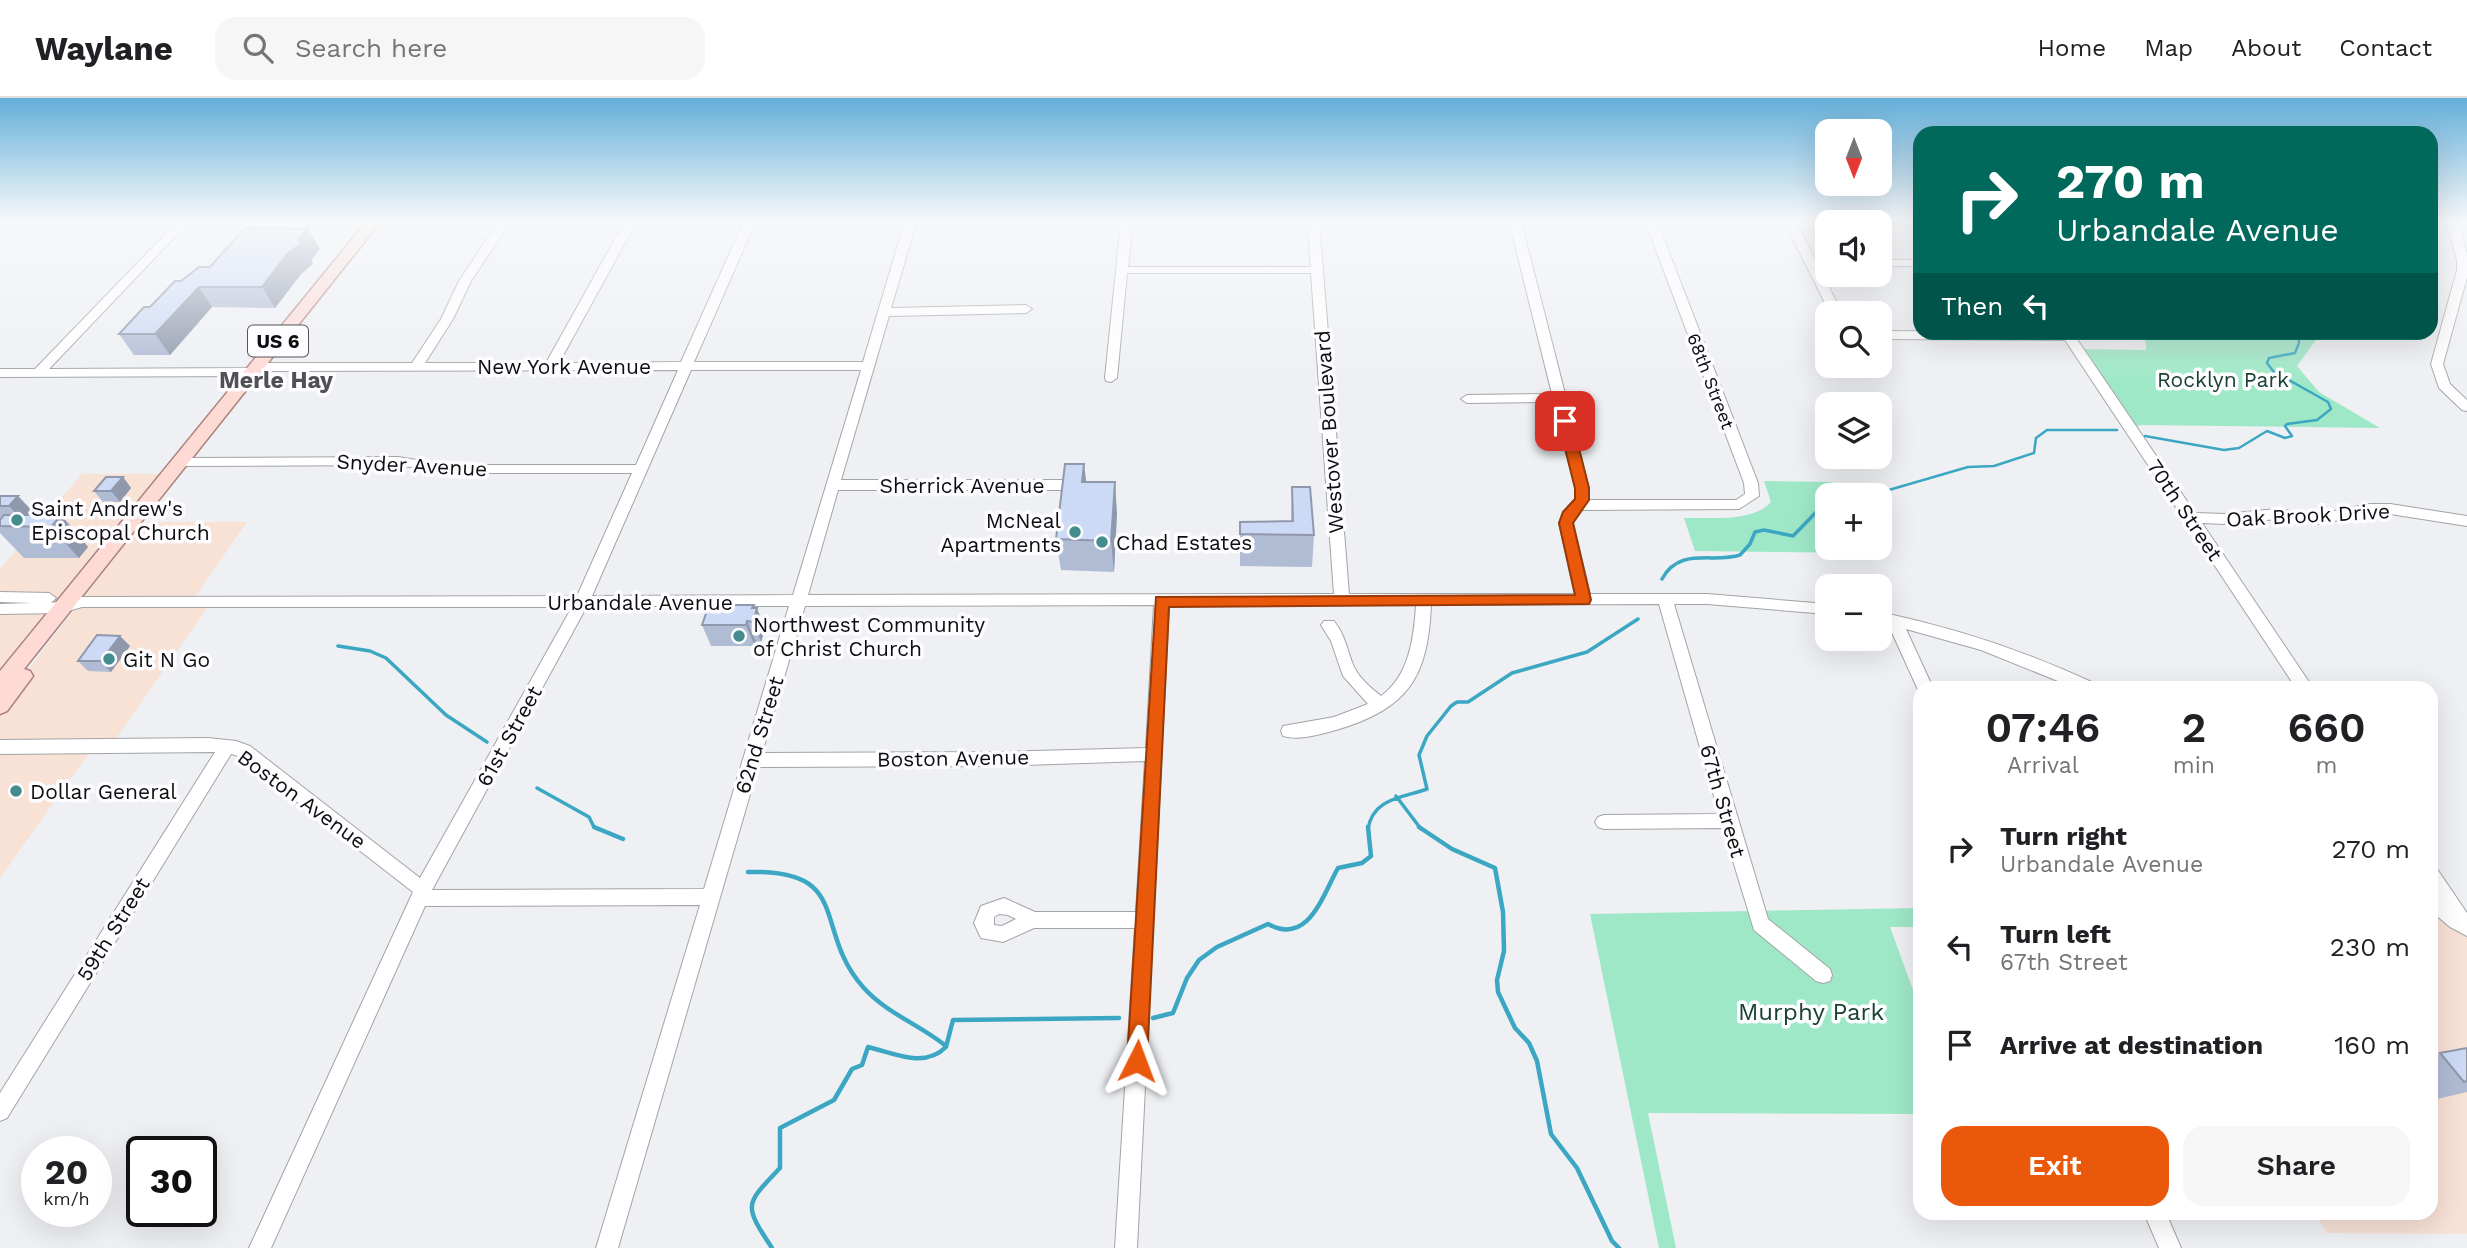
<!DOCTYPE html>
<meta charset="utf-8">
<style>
:root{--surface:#fff;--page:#f6f6f6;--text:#202124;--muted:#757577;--line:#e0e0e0;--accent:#ea580c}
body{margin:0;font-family:"Work Sans",sans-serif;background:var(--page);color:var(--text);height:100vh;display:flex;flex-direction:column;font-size:26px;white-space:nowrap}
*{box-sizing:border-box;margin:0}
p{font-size:23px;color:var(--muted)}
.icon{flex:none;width:38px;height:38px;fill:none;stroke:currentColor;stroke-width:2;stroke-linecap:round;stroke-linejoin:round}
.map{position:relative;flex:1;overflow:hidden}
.sheet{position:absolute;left:1913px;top:583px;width:525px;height:539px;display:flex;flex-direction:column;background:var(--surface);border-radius:21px;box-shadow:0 7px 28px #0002}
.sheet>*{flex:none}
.hud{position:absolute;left:1913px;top:28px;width:525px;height:214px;border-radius:21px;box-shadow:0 7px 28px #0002;background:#00695c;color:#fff;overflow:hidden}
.needle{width:46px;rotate:180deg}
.controls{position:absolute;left:1815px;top:21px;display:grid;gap:14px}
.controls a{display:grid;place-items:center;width:77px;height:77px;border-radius:14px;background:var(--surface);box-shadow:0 7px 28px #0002;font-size:35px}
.speed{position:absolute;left:21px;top:1038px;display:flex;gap:14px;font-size:35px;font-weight:700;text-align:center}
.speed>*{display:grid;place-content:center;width:91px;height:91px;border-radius:50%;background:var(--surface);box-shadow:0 7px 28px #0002;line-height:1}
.speed small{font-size:18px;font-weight:400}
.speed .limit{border:4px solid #111;border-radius:10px;background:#fff;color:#111}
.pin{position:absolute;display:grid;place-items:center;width:60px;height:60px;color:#fff;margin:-30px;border-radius:14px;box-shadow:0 4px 10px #0006}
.me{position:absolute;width:77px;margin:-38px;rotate:3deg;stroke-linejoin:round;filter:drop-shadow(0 0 5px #0008)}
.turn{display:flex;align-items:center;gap:24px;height:147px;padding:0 28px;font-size:32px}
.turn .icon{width:91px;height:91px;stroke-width:2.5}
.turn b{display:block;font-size:49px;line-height:60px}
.then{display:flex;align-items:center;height:66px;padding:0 28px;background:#0003;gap:14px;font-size:26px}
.eta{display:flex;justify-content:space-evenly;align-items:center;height:119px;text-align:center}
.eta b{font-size:42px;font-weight:600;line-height:49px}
.action{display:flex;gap:14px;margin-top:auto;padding:14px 28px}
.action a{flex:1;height:80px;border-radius:21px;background:var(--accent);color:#fff;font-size:28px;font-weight:600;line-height:80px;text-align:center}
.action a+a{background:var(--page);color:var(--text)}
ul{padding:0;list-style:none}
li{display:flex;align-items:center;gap:21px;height:98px;padding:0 28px}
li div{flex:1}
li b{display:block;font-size:26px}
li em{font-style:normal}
header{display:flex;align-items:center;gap:42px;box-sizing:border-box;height:98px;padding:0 35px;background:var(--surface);border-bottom:2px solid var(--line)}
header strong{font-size:33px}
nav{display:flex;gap:38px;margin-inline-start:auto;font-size:24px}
.search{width:490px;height:63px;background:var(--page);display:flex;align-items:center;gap:18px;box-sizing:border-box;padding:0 24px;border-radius:21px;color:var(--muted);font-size:26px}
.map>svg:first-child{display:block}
.commercial{fill:#f8e1d5}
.green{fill:#9fe8c7}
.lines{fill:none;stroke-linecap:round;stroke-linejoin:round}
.stream-far2{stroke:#3ca7c3;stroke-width:2.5}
.stream-far1{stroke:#3ca7c3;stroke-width:3.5}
.stream{stroke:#3ca7c3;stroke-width:4.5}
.minor-casing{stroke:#a2a4a7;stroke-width:2}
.major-casing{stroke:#aa837e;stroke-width:3}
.minor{fill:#fff;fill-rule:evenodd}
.major{fill:#fedad5;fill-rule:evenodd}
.wall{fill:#b0bbd4}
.shaded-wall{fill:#9099ac}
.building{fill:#cddaf6;stroke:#9099ac;stroke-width:2}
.route{fill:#ea580c;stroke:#983908;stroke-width:2}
.poi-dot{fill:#448c8e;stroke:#fdfdff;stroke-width:2.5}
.labels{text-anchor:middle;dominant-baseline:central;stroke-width:7;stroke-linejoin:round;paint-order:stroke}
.far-street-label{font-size:18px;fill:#0d0d0f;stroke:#fdfdff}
.shield{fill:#fdfdff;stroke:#555557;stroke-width:2}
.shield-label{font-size:19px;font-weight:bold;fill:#0d0d0f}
.street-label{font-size:21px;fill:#0d0d0f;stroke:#fdfdff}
.park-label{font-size:21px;fill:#194131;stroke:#fdfdff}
.poi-label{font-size:21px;fill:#0d0d0f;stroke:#fdfdff;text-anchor:start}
.neighbourhood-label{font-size:23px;font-weight:bold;fill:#505154;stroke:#fdfdff}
.near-park-label{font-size:24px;fill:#194131;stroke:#fdfdff}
</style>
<header>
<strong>Waylane</strong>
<div class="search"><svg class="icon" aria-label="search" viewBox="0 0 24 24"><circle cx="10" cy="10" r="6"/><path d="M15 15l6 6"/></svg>Search here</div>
<nav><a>Home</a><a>Map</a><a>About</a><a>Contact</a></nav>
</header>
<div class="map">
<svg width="2467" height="1150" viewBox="0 0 2467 1150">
<rect width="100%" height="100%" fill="#eef0f4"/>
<path class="commercial" d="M 82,376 L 172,376 L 70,500 L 0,499 L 0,471 Z
M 142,424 L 247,424 L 192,503 L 212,503 L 202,517 L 111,648 L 94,648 L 0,780 L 0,608 Z
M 61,510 L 0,587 L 0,511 Z
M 2431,811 L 2442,811 L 2467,832 L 2467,1136 L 2326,1135 L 2316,1115 L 2431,1115 Z"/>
<path class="green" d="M 2145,235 L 2321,235 L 2297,268 L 2319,294 L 2380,330 L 2141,327 L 2130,330 L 2077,251 L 2146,252 Z
M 1764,383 L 1831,384 L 1837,397 L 1827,397 L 1827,450 L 1858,450 L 1860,455 L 1695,453 L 1684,420 C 1711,419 1752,425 1771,404 Z
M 1920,810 L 1920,829 L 1890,829 L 1920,911 L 1920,1016 L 1648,1015 L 1676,1150 L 1659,1150 L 1590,816 Z"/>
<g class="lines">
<path class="stream-far2" d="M 2145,338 L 2224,352 L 2239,350 L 2267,333 L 2285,340 L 2292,338 L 2285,328 L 2287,326 L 2317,322 L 2331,311 L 2328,304 L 2273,273 L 2267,265 L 2269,260 L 2295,255 L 2299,245 L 2298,234
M 1882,394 L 1968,369 L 1994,368 L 2034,355 L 2036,340 L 2047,332 L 2117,332"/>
<path class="stream-far1" d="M 1846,397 L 1888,392
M 1662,481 C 1680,448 1713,466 1740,457 L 1750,446 L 1755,434 L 1764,432 L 1793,438 L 1827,403
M 338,548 L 370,553 L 386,560 L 446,617 L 487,644
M 537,690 L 589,719 L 594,729 L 598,731
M 1396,698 L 1421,731
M 1368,731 C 1373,700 1402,700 1427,691 L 1419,657 L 1427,638 L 1451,608 L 1457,604 L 1468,604 L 1512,575 L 1587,554 L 1638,521"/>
<path class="stream" d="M 594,729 L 623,741
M 1419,729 L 1452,751 L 1495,770 L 1503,814 L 1504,853 L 1497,882 L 1498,894 L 1515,930 L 1529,945 L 1537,963 L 1551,1036 L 1577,1070 L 1612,1143 L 1619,1150
M 748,774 C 854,771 812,832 863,889 C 887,916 919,926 946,948
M 1153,920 L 1173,915 L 1187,880 L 1199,862 L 1217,849 L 1268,826 C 1308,848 1322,799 1338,770 L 1362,765 L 1371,758 L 1368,729
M 772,1150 C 743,1106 745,1107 780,1070 L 780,1030 L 834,1002 L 852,971 L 862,967 L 868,949 C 894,955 924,971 946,949 L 953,922 L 1119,920"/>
<defs>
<path id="minor" d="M 178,123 L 190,123 L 49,271 L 252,270 L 254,266 L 258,265 L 412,265 L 441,221 L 459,183 L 499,123 L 511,123 L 471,183 L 453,221 L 425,265 L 546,265 L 625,123 L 637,123 L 559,265 L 681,264 L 744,123 L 756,123 L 694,264 L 863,264 L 905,123 L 917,123 L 891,210 L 1026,207 L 1032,211 L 1026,215 L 889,218 L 841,382 L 1083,382 L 1090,387 L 1083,392 L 838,392 L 808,497 L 1334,496 L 1311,175 L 1127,175 L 1117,280 L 1111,284 L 1106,283 L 1105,280 L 1121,123 L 1133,123 L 1128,169 L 1311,169 L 1307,123 L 1319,123 L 1349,496 L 1575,496 L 1559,425 L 1563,414 L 1575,401 L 1575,390 L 1554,304 L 1467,305 L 1461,301 L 1467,297 L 1552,296 L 1509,123 L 1521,123 L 1589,390 L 1589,402 L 1736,402 L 1745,396 L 1744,385 L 1645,123 L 1657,123 L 1758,385 L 1759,398 L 1739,411 L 1581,412 L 1573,425 L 1590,496 L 1707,496 L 1827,506 L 1827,516 L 1707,506 L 1674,506 L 1768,821 L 1830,871 L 1832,877 L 1830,883 L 1823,885 L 1816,883 L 1754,832 L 1723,730 L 1604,731 L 1598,729 L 1595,724 L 1598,719 L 1604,717 L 1719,716 L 1659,506 L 1431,507 C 1428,581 1407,611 1336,632 C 1321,636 1299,643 1283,638 L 1281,633 L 1283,628 L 1334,619 L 1368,606 L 1343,578 L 1331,543 L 1321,527 L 1324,523 L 1334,523 C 1346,538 1347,553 1354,569 C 1360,581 1371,590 1381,598 C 1409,578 1414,540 1416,507 L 1169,507 L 1137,1150 L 1115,1150 L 1135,830 L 1034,830 L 1003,844 L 981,840 L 974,825 L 981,808 L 1004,800 L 1035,814 L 1136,814 L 1145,663 L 997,668 L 758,669 L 618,1150 L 596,1150 L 700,807 L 425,808 L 271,1150 L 249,1150 L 413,794 L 238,658 L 231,656 L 7,1020 L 0,1023 L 0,995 L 215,654 L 0,656 L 0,642 L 208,640 L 236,643 L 250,648 L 420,780 L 572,509 L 82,509 L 61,515 L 0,516 L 0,506 L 32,505 L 0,504 L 0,494 L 49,495 L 56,500 L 51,505 L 82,499 L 577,498 L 632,375 L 447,375 L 398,367 L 183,368 L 176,364 L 183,360 L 398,359 L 447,367 L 636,367 L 678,272 L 260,273 L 258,277 L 254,278 L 0,279 L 0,271 L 35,271 ZM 691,272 L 861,272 L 793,497 L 592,498 ZM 1154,507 L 1146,650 L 997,654 L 762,655 L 805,508 ZM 587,508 L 789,508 L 704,791 L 432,792 ZM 999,816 L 1008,817 L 1016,821 L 1002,828 L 994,827 L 994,819 Z
M 1784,123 L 1796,123 L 1842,215 L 1830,215 Z
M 2446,123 L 2458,123 L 2467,156 L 2467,179 L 2443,266 L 2450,286 L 2467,302 L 2467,313 L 2462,312 L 2439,290 L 2431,266 L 2457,172 L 2457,162 Z
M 1880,162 L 1920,162 L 1920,168 L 1880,168 Z
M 1880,233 L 2072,234 L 2195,415 L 2225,416 L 2277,411 L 2318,416 L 2370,406 L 2390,406 L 2467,418 L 2467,428 L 2390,416 L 2370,416 L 2318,426 L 2277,421 L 2225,426 L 2202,425 L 2313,590 L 2296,590 L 2065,242 L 1880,241 Z
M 1880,514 C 1955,530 2026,553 2096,586 L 2098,590 L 2075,590 L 1981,552 L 1906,531 L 1933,590 L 1920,590 L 1919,594 L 1889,528 L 1880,525 Z
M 2431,768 L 2437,771 L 2467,815 L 2467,838 L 2450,829 L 2431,813 L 2431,795 L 2435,796 L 2431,791 Z
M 2144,1115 L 2166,1115 L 2181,1150 L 2159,1150 Z"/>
<path id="major" d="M 367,123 L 381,123 L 24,571 L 30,573 L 33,578 L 7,613 L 0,616 L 0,573 Z"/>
</defs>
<use href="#minor" class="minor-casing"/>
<use href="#major" class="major-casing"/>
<use href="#minor" class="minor"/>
<use href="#major" class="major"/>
</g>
<path class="wall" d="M 320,151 L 311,162 L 313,166 L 301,176 L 275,210 L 212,209 L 170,257 L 134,257 L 119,236 L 181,183 L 210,169 Z
M 123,379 L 131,390 L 120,404 L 103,404 L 94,393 Z
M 1086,384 L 1117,415 L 1114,474 L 1061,472 L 1056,441 Z
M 1292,389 L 1314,437 L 1312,469 L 1240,468 L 1240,424 L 1291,423 Z
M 0,398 L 18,398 L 36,417 L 61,417 L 88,449 L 79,460 L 24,460 L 0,435 Z
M 755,510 L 765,531 L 761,544 L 756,544 L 755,548 L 711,548 L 702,527 Z
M 120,538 L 130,548 L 111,574 L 88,573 L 78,563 Z
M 2467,950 L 2467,994 L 2437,1001 L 2431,993 L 2431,961 L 2440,955 Z"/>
<path class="shaded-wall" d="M 308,131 L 320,151 L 311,162 L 313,166 L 301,176 L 275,210 L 262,189 L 298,142 Z
M 199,189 L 212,209 L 170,257 L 155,236 Z
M 1084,366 L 1088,397 L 1082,384 Z
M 123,379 L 131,390 L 120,404 L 111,393 Z
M 1115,384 L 1117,415 L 1114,474 L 1111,443 Z
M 18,398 L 38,419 L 28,429 L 9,408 Z
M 61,417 L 88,449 L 79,460 L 51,429 Z
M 754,507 L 756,513 L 757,510 L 765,531 L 761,544 L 753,524 L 752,510 Z
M 747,523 L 756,544 L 755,548 L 746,527 Z
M 120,538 L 130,548 L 111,574 L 101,563 Z"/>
<path class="building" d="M 245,130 L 308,131 L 298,142 L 301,146 L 288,155 L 262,189 L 199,189 L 155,236 L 119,236 L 144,209 L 150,209 L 175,183 L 181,183 L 199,169 L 210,169 Z
M 1065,366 L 1084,366 L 1082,384 L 1115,384 L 1111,443 L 1056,441 Z
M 106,379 L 123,379 L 111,393 L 94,393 Z
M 1292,389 L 1310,389 L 1314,437 L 1240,436 L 1240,424 L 1293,423 Z
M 0,398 L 18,398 L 9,408 L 0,408 Z
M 4,417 L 61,417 L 51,429 L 0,428 L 0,422 Z
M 709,507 L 754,507 L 752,510 L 757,510 L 753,524 L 747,523 L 746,527 L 702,527 Z
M 97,537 L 120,538 L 101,563 L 78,563 Z
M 2467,950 L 2467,983 L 2464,984 L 2440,955 Z"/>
<linearGradient id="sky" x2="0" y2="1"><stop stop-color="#63afd9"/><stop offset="0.43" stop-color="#f7f8fa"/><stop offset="1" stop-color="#f7f8fa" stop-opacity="0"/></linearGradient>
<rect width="2467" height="284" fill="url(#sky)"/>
<path class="route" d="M 1565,318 L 1572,323 L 1589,390 L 1589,402 L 1573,425 L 1591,502 L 1589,506 L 1169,509 L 1147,963 L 1144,970 L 1137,972 L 1130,970 L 1127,963 L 1156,499 L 1575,497 L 1559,425 L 1563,414 L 1575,401 L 1575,390 L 1558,323 Z"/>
<g class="poi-dot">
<circle cx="17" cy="422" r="7"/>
<circle cx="1075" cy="434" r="7"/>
<circle cx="1102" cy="444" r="7"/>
<circle cx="739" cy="538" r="7"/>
<circle cx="109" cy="561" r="7"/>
<circle cx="16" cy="693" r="7"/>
</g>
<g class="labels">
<g class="far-street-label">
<text transform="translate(1711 283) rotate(69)">68th Street</text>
</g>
<rect class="shield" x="248" y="227.5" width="60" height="31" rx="5"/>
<g class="shield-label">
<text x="278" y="243">US 6</text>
</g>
<g class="street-label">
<text x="564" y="268">New York Avenue</text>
<text transform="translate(1329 334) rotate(-94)">Westover Boulevard</text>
<text transform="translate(412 367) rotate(3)">Snyder Avenue</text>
<text x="962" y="387">Sherrick Avenue</text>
<text transform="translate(2185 412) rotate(56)">70th Street</text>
<text transform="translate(2308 417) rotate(-3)">Oak Brook Drive</text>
<text x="640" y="504">Urbandale Avenue</text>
<text transform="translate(759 637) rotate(-73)">62nd Street</text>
<text transform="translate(509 638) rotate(-61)">61st Street</text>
<text transform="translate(953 660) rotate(-1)">Boston Avenue</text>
<text transform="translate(302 701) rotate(36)">Boston Avenue</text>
<text transform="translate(1723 703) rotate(74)">67th Street</text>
<text transform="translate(113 831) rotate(-58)">59th Street</text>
</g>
<g class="park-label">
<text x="2223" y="281">Rocklyn Park</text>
</g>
<g class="poi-label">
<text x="31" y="410">Saint Andrew's<tspan x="31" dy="24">Episcopal Church</tspan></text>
<text x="1061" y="422" text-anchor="end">McNeal<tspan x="1061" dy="24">Apartments</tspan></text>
<text x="1116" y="444">Chad Estates</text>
<text x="753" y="526">Northwest Community<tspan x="753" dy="24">of Christ Church</tspan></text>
<text x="123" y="561">Git N Go</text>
<text x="30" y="693">Dollar General</text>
</g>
<g class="neighbourhood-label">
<text x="276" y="282">Merle Hay</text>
</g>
<g class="near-park-label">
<text x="1811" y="914">Murphy Park</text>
</g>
</g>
</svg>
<div class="controls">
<a><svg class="needle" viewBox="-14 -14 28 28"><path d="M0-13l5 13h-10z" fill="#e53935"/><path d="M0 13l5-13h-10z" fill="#757577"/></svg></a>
<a><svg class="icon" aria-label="sound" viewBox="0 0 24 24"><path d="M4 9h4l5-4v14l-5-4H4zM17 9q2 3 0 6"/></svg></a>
<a><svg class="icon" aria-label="search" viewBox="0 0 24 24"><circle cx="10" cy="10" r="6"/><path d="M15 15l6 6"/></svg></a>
<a><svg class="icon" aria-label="layers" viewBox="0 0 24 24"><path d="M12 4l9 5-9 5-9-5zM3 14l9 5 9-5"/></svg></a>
<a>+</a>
<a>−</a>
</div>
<div class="speed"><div>20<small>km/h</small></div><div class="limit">30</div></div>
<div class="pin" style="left:1565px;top:323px;background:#d93025"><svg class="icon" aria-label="arrive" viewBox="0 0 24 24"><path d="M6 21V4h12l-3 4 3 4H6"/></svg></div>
<svg class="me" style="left:1137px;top:963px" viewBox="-20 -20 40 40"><path d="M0-17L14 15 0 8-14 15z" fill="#ea580c" stroke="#fff" stroke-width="4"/></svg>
<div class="hud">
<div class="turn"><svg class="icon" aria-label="right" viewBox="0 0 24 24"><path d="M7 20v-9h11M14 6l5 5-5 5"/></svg><div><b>270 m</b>Urbandale Avenue</div></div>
<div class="then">Then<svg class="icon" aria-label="left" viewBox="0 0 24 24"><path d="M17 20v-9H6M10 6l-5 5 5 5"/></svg></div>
</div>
<section class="sheet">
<div class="eta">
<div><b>07:46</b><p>Arrival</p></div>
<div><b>2</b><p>min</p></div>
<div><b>660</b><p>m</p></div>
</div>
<ul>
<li><svg class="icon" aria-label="right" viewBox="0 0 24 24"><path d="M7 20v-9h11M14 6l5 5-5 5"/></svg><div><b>Turn right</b><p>Urbandale Avenue</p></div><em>270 m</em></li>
<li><svg class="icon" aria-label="left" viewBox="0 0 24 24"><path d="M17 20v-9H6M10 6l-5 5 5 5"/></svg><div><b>Turn left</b><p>67th Street</p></div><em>230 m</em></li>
<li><svg class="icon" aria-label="arrive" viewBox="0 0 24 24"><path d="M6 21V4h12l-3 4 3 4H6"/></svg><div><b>Arrive at destination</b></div><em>160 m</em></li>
</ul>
<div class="action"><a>Exit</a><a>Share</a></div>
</section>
</div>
